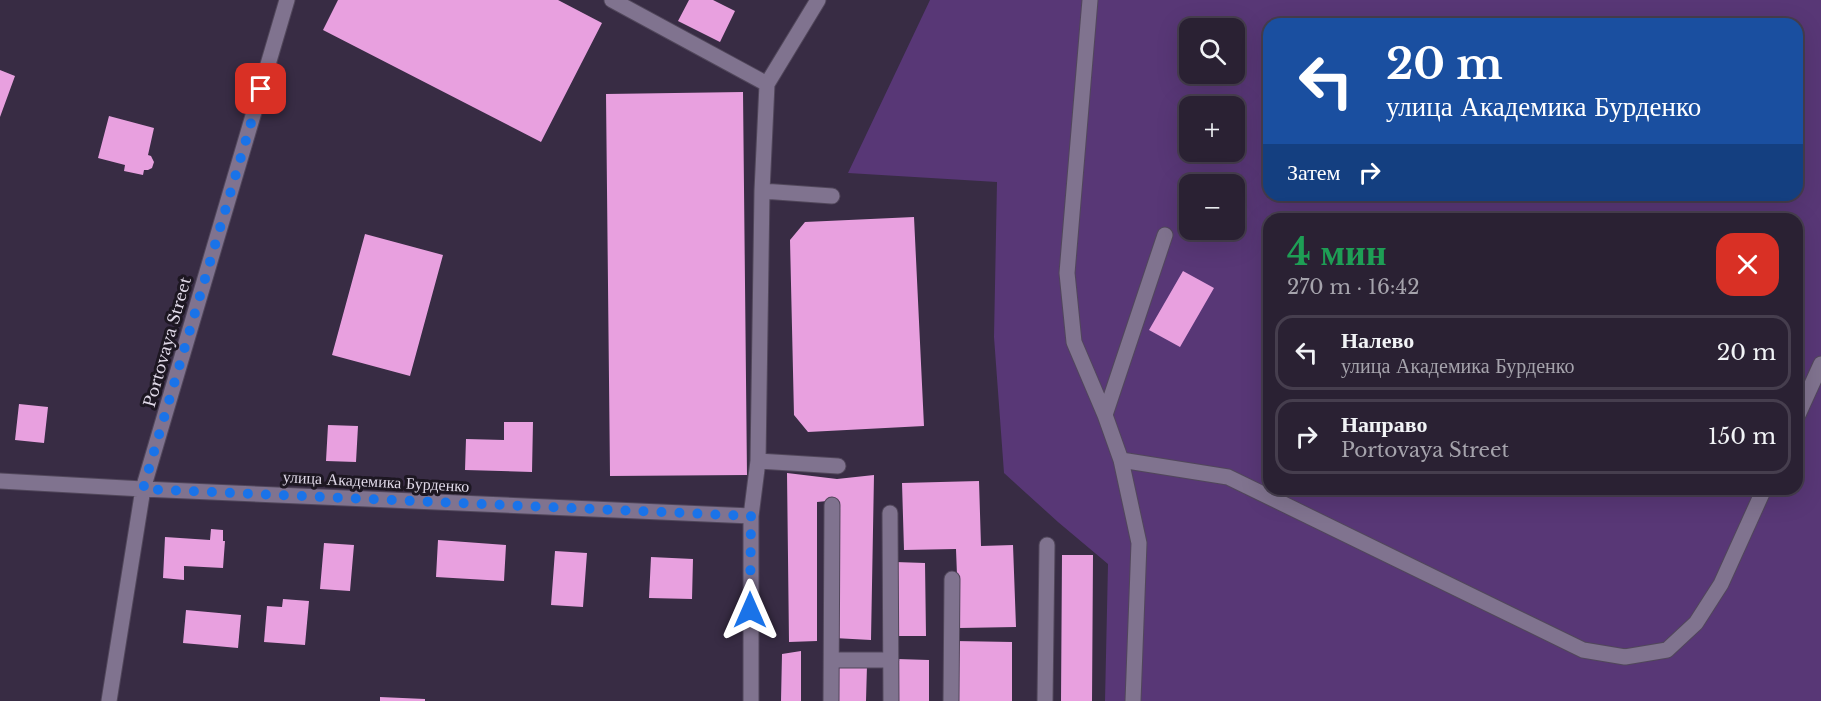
<!DOCTYPE html>
<html lang="ru">
<meta charset="utf-8">
<style>
:root{--surface:#2a2133;--page:#362e3f;--text:#f1f3f6;--muted:#a5a3ac;--line:#463e4e}
body{margin:0;font-family:"Libre Baskerville",serif;background:var(--page);color:var(--text);height:100vh;display:flex;flex-direction:column;font-size:22px;white-space:nowrap}
*{box-sizing:border-box;margin:0}
p{font-size:20px;color:var(--muted)}
.icon{flex:none;width:33px;height:33px;fill:none;stroke:currentColor;stroke-width:2;stroke-linecap:round;stroke-linejoin:round}
.map{position:relative;flex:1;overflow:hidden}
.panel{position:absolute;left:1263px;top:213px;width:540px;height:282px;display:flex;flex-direction:column;background:var(--surface);border-radius:18px;box-shadow:0 6px 24px #0002,0 0 0 2px var(--line)}
.panel>*{flex:none}
.hud{position:absolute;left:1263px;top:18px;width:540px;height:183px;border-radius:18px;box-shadow:0 6px 24px #0002,0 0 0 2px var(--line);background:#1a4fa0;color:#fff;overflow:hidden}
.buttons{position:absolute;left:1179px;top:18px;display:grid;gap:12px}
.buttons a{display:grid;place-items:center;width:66px;height:66px;border-radius:12px;background:var(--surface);box-shadow:0 6px 24px #0002,0 0 0 2px var(--line);font-size:30px}
.pin{position:absolute;display:grid;place-items:center;width:51px;height:51px;color:#fff;margin:-26px;border-radius:12px;box-shadow:0 3px 9px #0006}
.me{position:absolute;width:66px;margin:-33px;rotate:0deg;stroke-linejoin:round;filter:drop-shadow(0 0 4px #0008)}
.turn{display:flex;align-items:center;gap:21px;height:126px;padding:0 24px;font-size:27px}
.turn .icon{width:78px;height:78px;stroke-width:2.5}
.turn b{display:block;font-size:42px;line-height:51px}
.then{display:flex;align-items:center;height:57px;padding:0 24px;background:#0003;gap:12px;font-size:22px}
.round{display:grid;place-items:center;flex:none;width:63px;height:63px;border-radius:18px;background:var(--page)}
.head{display:flex;align-items:center;justify-content:space-between;height:102px;padding:0 24px}
h1{font-size:36px;font-weight:700;line-height:45px;color:#1e9e55}
ul{padding:0;list-style:none}
li{display:flex;align-items:center;gap:18px;height:75px;margin:0 12px 9px;padding:0 12px;border:3px solid var(--line);border-radius:18px}
li div{flex:1}
li b{display:block;font-size:22px}
li em{font-style:normal}
.map>svg:first-child{display:block}
.green{fill:#583776;fill-rule:evenodd}
.building{fill:#e8a0df}
.lines{fill:none;stroke-linecap:round;stroke-linejoin:round}
.minor-casing{stroke:#51475b;stroke-width:17}
.minor{stroke:#80738f;stroke-width:15}
.route{stroke:#1a73e8;stroke-width:10;stroke-dasharray:0 18}
.labels{text-anchor:middle;dominant-baseline:central;stroke-width:6;stroke-linejoin:round;paint-order:stroke}
.street-label{font-size:16px;fill:#dfd8e7;stroke:#1d1722}
</style>
<div class="map">
<svg width="1821" height="701" viewBox="0 0 1821 701">
<rect width="100%" height="100%" fill="#382c44"/>
<path class="green" d="M 930,0 L 1821,0 L 1821,701 L 1105,701 L 1108,564 L 1058,522 L 1004,473 L 994,337 L 997,182 L 848,173 ZM 1269,24 L 1797,24 L 1797,195 L 1269,195 ZM 1190,28 L 1234,28 L 1234,74 L 1190,74 ZM 1190,106 L 1234,106 L 1234,152 L 1190,152 ZM 1190,184 L 1234,184 L 1234,230 L 1190,230 ZM 1269,219 L 1797,219 L 1797,489 L 1269,489 Z"/>
<path class="building" d="M 338,0 L 558,0 L 602,23 L 541,142 L 323,30 Z
M 689,0 L 713,0 L 735,11 L 720,42 L 678,21 Z
M 0,70 L 15,76 L 0,117 Z
M 743,92 L 747,475 L 610,476 L 606,94 Z
M 109,116 L 154,128 L 148,155 L 151,156 L 154,162 L 152,168 L 148,170 L 144,170 L 143,175 L 124,171 L 125,165 L 98,158 Z
M 914,217 L 924,426 L 808,432 L 794,415 L 790,240 L 805,222 Z
M 365,234 L 443,255 L 410,376 L 332,355 Z
M 1183,271 L 1214,288 L 1180,347 L 1149,330 Z
M 19,404 L 48,407 L 44,443 L 15,440 Z
M 504,422 L 533,422 L 532,472 L 465,470 L 466,439 L 504,440 Z
M 328,425 L 358,426 L 356,462 L 326,461 Z
M 787,473 L 837,479 L 874,475 L 871,640 L 834,638 L 837,500 L 817,502 L 817,641 L 789,642 Z
M 979,481 L 981,546 L 1013,545 L 1016,627 L 959,628 L 956,549 L 904,550 L 902,483 Z
M 211,529 L 223,530 L 223,541 L 225,541 L 223,568 L 184,566 L 184,580 L 163,578 L 165,537 L 210,540 Z
M 438,540 L 506,545 L 504,581 L 436,577 Z
M 324,543 L 354,545 L 350,591 L 320,589 Z
M 555,551 L 587,553 L 583,607 L 551,605 Z
M 1062,555 L 1093,555 L 1092,701 L 1061,701 Z
M 651,557 L 693,559 L 692,599 L 649,598 Z
M 895,562 L 925,563 L 926,636 L 896,636 Z
M 283,599 L 309,601 L 305,645 L 264,642 L 267,606 L 282,607 Z
M 186,610 L 241,615 L 238,648 L 183,643 Z
M 955,641 L 1012,642 L 1012,701 L 956,701 Z
M 801,651 L 801,701 L 781,701 L 782,654 Z
M 897,659 L 929,660 L 929,701 L 896,701 Z
M 839,664 L 867,665 L 866,701 L 839,701 Z
M 380,697 L 425,699 L 425,701 L 380,701 Z"/>
<g class="lines">
<defs>
<path id="minor" d="M 612,0 L 767,84
M 1090,0 L 1067,273 L 1074,342 L 1105,415 L 1121,460 L 1139,543 L 1133,701
M 762,191 L 832,196
M 1105,415 L 1165,235
M 1797,417 L 1821,364
M 1121,460 L 1228,477 L 1583,650 L 1625,657 L 1667,650 L 1696,623 L 1721,584 L 1764,489
M 758,461 L 838,466
M 0,481 L 143,489 L 751,516
M 890,513 L 891,701
M 832,660 L 891,660
M 109,701 L 143,489 L 287,0
M 751,701 L 751,516 L 758,461 L 762,191 L 767,84 L 818,0
M 831,701 L 832,505
M 951,701 L 952,579
M 1045,701 L 1047,545"/>
</defs>
<use href="#minor" class="minor-casing"/>
<use href="#minor" class="minor"/>
</g>
<g class="lines">
<path class="route" d="M 261,89 L 143,489 L 751,516 L 750,610"/>
</g>
<g class="labels">
<g class="street-label">
<text transform="translate(167 342) rotate(-74)">Portovaya Street</text>
<text transform="translate(376 481) rotate(3)">улица Академика Бурденко</text>
</g>
</g>
</svg>
<div class="buttons">
<a><svg class="icon" aria-label="search" viewBox="0 0 24 24"><circle cx="10" cy="10" r="6"/><path d="M15 15l6 6"/></svg></a>
<a>+</a>
<a>−</a>
</div>
<div class="pin" style="left:261px;top:89px;background:#d93025"><svg class="icon" aria-label="arrive" viewBox="0 0 24 24"><path d="M6 21V4h12l-3 4 3 4H6"/></svg></div>
<svg class="me" style="left:750px;top:610px" viewBox="-20 -20 40 40"><path d="M0-17L14 15 0 8-14 15z" fill="#1a73e8" stroke="#fff" stroke-width="4"/></svg>
<div class="hud">
<div class="turn"><svg class="icon" aria-label="left" viewBox="0 0 24 24"><path d="M17 20v-9H6M10 6l-5 5 5 5"/></svg><div><b>20 m</b>улица Академика Бурденко</div></div>
<div class="then">Затем<svg class="icon" aria-label="right" viewBox="0 0 24 24"><path d="M7 20v-9h11M14 6l5 5-5 5"/></svg></div>
</div>
<section class="panel">
<div class="head"><div><h1>4 мин</h1><p>270 m · 16:42</p></div><a class="round" style="background:#d93025;color:#fff"><svg class="icon" aria-label="close" viewBox="0 0 24 24"><path d="M6 6l12 12M18 6L6 18"/></svg></a></div>
<ul>
<li><svg class="icon" aria-label="left" viewBox="0 0 24 24"><path d="M17 20v-9H6M10 6l-5 5 5 5"/></svg><div><b>Налево</b><p>улица Академика Бурденко</p></div><em>20 m</em></li>
<li><svg class="icon" aria-label="right" viewBox="0 0 24 24"><path d="M7 20v-9h11M14 6l5 5-5 5"/></svg><div><b>Направо</b><p>Portovaya Street</p></div><em>150 m</em></li>
</ul>
</section>
</div>
